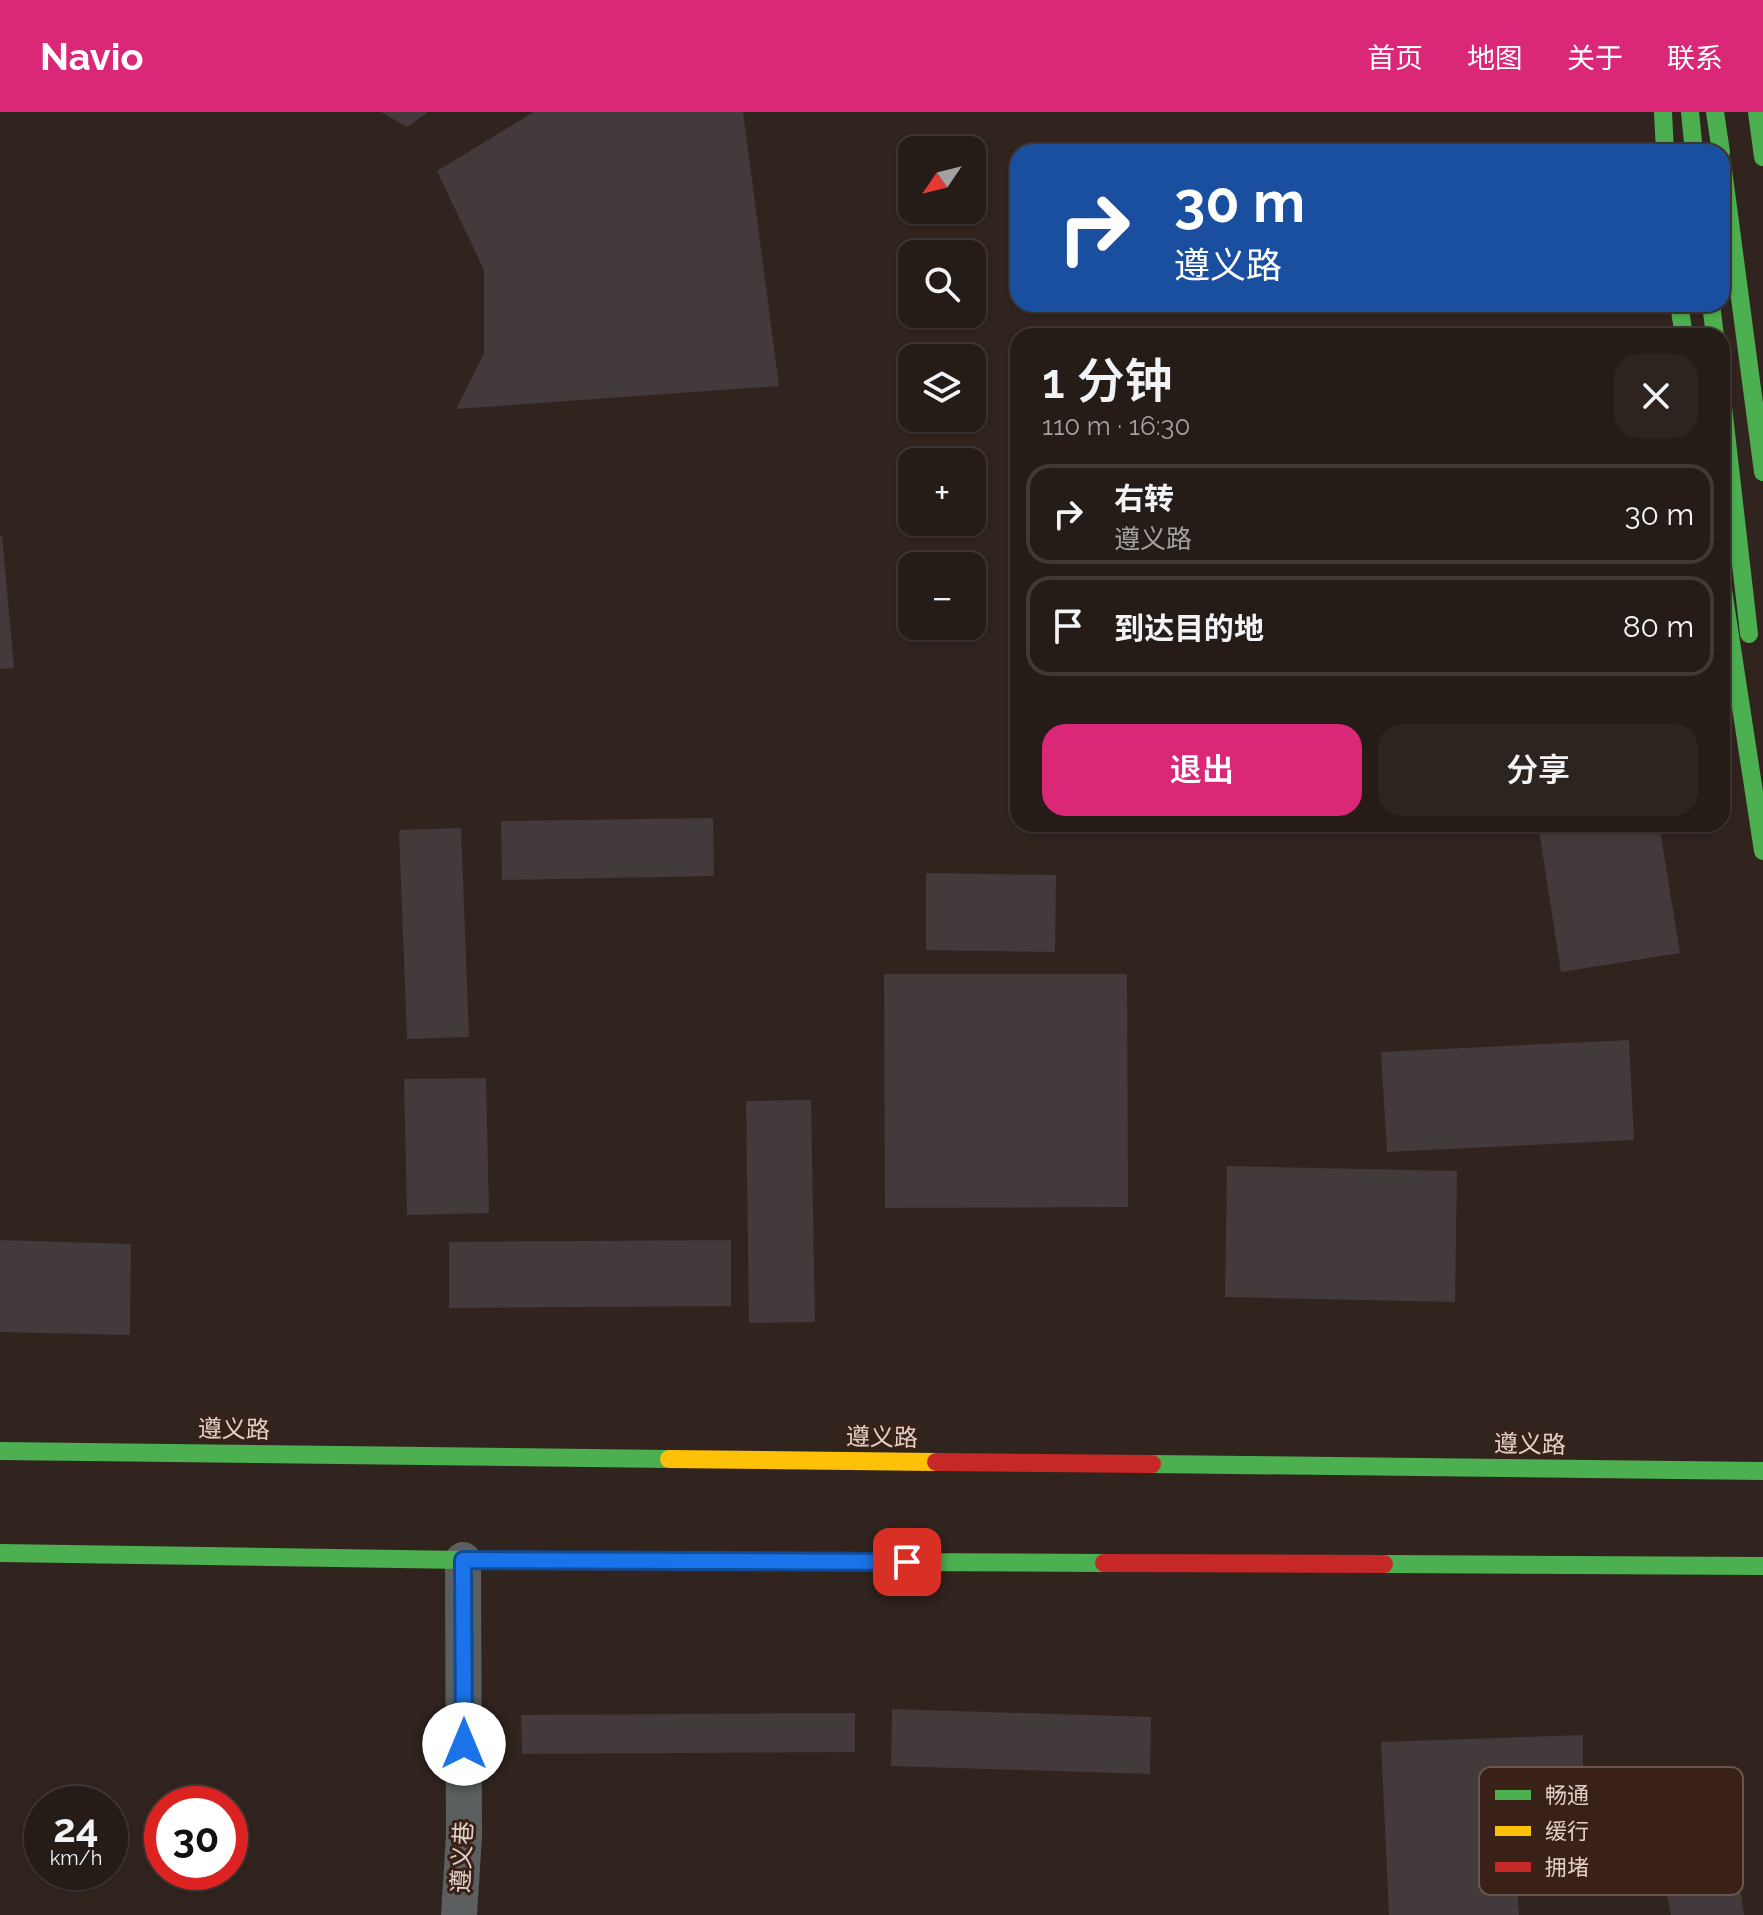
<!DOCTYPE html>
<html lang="zh">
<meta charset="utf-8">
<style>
:root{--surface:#251b17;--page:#2d2420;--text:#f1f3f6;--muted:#a3a1a1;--line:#423936;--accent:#db2777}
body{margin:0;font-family:Raleway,"Noto Sans SC",sans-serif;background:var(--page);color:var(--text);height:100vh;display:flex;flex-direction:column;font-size:30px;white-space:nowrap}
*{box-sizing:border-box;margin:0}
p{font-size:26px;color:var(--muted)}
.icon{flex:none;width:44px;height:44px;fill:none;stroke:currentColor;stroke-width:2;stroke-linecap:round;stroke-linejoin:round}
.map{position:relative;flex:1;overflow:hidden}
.panel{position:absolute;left:1010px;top:216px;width:720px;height:504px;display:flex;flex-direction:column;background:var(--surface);border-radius:24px;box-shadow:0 2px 6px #0004,0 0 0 2px var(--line)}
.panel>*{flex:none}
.hud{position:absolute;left:1010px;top:32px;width:720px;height:168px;border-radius:24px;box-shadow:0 2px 6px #0004,0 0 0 2px var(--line);background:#1a4fa0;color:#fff;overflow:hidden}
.needle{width:52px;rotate:235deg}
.buttons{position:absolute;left:898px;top:24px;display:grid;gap:16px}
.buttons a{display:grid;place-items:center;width:88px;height:88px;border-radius:16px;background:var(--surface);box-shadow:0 2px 6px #0004,0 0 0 2px var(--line);font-size:40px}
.speed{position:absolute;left:24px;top:1674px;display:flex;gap:16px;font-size:40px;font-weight:700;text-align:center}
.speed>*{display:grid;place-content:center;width:104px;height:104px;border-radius:50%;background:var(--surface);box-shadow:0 2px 6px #0004,0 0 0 2px var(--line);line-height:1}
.speed small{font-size:20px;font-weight:400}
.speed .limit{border:12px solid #d22;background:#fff;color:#111}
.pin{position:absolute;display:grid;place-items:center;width:68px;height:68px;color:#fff;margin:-34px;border-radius:16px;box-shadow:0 4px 12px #0006}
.me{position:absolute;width:88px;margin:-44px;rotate:0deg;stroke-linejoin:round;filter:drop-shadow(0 0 6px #0008)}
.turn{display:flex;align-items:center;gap:28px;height:168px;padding:0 32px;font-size:36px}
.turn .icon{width:104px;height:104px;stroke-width:2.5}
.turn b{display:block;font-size:56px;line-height:68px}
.round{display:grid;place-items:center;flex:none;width:84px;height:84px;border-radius:24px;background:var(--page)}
.overview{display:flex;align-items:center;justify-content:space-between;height:136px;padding:0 32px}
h1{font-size:48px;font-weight:600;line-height:60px}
.cta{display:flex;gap:16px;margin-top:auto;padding:16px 32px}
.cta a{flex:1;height:92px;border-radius:24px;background:var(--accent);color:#fff;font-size:32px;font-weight:600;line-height:92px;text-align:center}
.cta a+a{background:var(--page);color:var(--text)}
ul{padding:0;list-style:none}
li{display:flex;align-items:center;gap:24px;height:100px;margin:0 16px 12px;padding:0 16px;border:4px solid var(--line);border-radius:24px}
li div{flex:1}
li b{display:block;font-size:30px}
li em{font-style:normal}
header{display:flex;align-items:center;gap:48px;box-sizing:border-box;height:112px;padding:0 40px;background:var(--accent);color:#fff}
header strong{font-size:38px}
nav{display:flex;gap:44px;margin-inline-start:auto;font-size:28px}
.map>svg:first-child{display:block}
.building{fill:#423a3b}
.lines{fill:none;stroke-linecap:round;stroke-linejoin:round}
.street{stroke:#5c5f5f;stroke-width:36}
.fast{stroke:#4caf50;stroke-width:18}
.slow{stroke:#ffc107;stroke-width:18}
.jam{stroke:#c62828;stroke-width:18}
.route-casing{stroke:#114b97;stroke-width:20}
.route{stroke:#1a73e8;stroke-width:14}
.labels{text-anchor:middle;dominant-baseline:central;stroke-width:6;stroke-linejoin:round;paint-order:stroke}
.street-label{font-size:24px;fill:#e1d0c9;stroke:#392117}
.key{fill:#392117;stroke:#6b564c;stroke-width:2}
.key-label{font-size:22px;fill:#e1d0c9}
</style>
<header>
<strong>Navio</strong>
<nav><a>首页</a><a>地图</a><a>关于</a><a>联系</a></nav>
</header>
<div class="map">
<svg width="1763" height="1803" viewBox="0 0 1763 1803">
<rect width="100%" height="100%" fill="#31241f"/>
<path class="building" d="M 381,0 L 428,0 L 407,15 Z
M 534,0 L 743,0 L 779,274 L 456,297 L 484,242 L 484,158 L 437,59 Z
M 0,424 L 2,424 L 14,556 L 0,557 Z
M 713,706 L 714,764 L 502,768 L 501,709 Z
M 1538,712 L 1659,712 L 1680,841 L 1561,860 Z
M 461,716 L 469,925 L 407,927 L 399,718 Z
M 926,761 L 1056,763 L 1055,840 L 926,838 Z
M 884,862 L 1127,862 L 1128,1095 L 885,1096 Z
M 1629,928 L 1634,1028 L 1387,1040 L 1381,940 Z
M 486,966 L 489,1101 L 407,1103 L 404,967 Z
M 811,988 L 815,1210 L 749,1211 L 746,989 Z
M 1227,1054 L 1457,1059 L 1455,1190 L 1225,1185 Z
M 0,1128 L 131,1132 L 130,1223 L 0,1220 Z
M 731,1128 L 731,1194 L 449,1196 L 449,1130 Z
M 892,1597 L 1151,1605 L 1150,1662 L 891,1654 Z
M 855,1601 L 855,1640 L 522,1642 L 521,1603 Z
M 1583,1623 L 1583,1693 L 1512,1703 L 1519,1803 L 1389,1803 L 1381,1630 Z
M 1731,1713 L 1744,1803 L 1671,1803 L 1656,1727 Z"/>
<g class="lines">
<path class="street" d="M 459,1803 L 464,1724 L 463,1448"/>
<path class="fast" d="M 1663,0 L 1665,40
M 1690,0 L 1694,40
M 1715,0 L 1721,40
M 1757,0 L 1763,45
M 1722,50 L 1763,360
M 1679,192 L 1684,224
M 1711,192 L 1715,224
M 1722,286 L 1749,522
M 1722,471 L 1763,739
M 0,1339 L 669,1347
M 1152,1352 L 1763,1359
M 0,1441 L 463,1448 L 1104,1451
M 1384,1452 L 1763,1454"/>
<path class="slow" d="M 669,1347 L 936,1350"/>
<path class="jam" d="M 936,1350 L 1152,1352
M 1104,1451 L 1384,1452"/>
</g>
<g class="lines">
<defs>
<path id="route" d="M 464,1632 L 463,1448 L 907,1450"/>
</defs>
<use href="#route" class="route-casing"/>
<use href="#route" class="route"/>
</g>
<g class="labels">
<g class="street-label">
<text transform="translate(234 1317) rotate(1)">遵义路</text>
<text transform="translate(882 1325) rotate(1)">遵义路</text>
<text transform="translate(1530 1332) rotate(1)">遵义路</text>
<text transform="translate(462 1745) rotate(-87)">遵义巷</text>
</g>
</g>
<rect x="1479" y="1655" width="264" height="128" rx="12" class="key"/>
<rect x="1495" y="1678" width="36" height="10" fill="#4caf50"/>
<rect x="1495" y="1714" width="36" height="10" fill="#ffc107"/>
<rect x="1495" y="1750" width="36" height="10" fill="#c62828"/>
<g class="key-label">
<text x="1545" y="1691">畅通</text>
<text x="1545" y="1727">缓行</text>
<text x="1545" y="1763">拥堵</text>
</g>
</svg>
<div class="buttons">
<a><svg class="needle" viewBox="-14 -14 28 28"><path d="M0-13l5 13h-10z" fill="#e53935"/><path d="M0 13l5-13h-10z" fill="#a3a1a1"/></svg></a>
<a><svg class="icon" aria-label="search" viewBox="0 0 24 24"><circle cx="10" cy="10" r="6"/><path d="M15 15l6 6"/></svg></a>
<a><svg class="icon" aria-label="layers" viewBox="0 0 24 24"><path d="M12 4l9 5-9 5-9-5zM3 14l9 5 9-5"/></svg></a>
<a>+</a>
<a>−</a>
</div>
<div class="speed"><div>24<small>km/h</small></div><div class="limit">30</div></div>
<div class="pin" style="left:907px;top:1450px;background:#d93025"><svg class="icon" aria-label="arrive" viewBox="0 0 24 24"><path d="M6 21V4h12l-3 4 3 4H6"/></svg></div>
<svg class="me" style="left:464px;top:1632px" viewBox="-20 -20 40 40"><circle r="19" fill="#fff"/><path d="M0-13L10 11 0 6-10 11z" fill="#1a73e8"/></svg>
<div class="hud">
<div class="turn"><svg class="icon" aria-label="right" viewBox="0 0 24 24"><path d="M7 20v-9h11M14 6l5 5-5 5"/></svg><div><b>30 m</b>遵义路</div></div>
</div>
<section class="panel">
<div class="overview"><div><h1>1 分钟</h1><p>110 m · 16:30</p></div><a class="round"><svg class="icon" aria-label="close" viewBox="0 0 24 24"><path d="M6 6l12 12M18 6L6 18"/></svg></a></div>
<ul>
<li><svg class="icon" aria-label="right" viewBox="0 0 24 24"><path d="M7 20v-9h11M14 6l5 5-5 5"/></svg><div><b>右转</b><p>遵义路</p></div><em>30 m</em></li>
<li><svg class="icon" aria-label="arrive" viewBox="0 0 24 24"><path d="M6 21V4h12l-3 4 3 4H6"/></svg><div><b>到达目的地</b></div><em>80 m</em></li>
</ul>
<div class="cta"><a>退出</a><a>分享</a></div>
</section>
</div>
